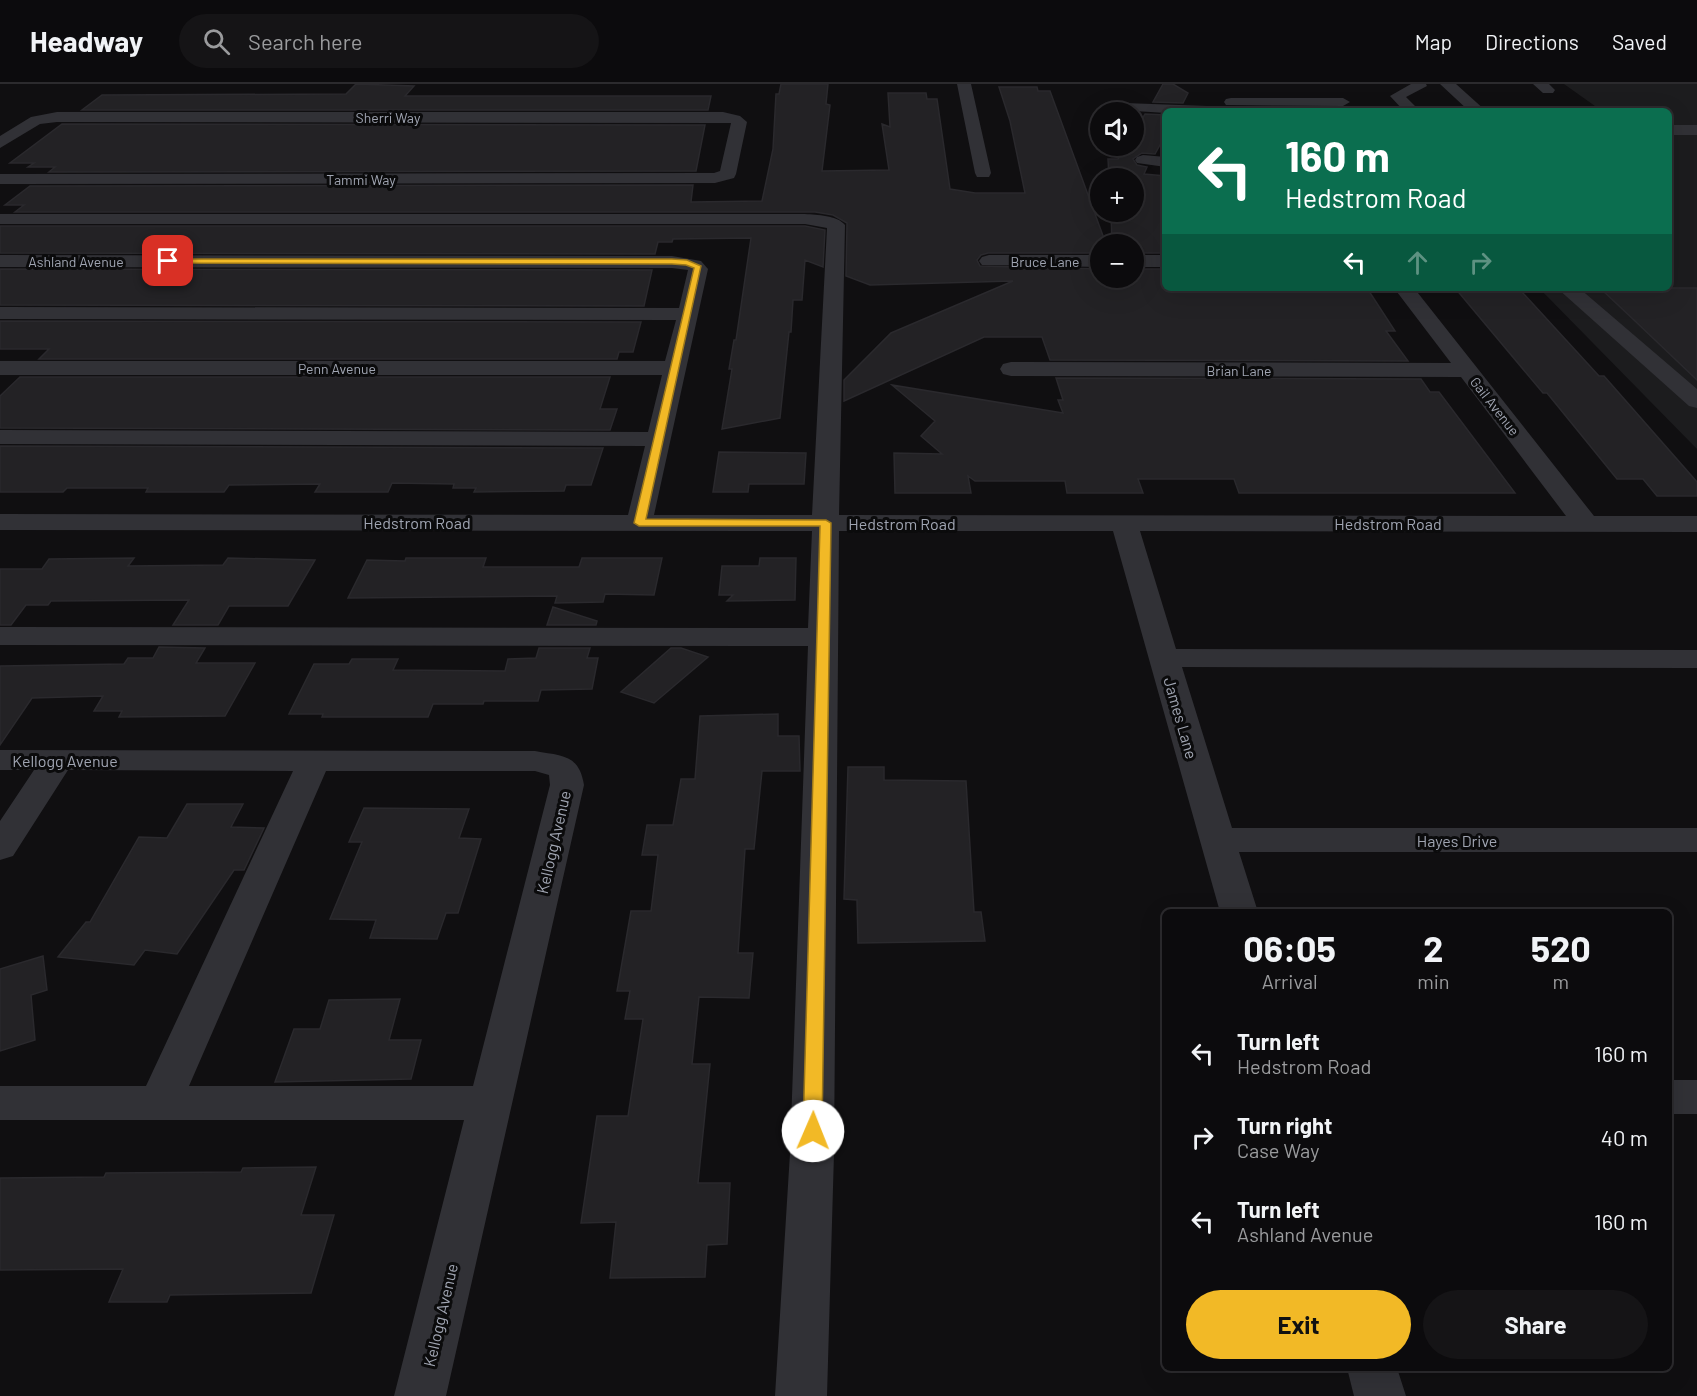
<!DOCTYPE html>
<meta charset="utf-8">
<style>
:root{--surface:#0c0b0d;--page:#151416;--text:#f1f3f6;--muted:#9a9b9d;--line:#2c2b2e;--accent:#f2b926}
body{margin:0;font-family:Barlow,sans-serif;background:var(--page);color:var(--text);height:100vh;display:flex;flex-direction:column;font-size:22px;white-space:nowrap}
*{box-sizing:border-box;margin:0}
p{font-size:20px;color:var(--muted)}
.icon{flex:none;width:33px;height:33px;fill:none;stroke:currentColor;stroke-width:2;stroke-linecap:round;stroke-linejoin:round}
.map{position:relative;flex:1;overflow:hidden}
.side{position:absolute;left:1162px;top:825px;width:510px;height:462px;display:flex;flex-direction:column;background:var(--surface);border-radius:9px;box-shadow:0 6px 24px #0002,0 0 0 2px var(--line)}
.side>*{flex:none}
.guide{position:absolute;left:1162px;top:24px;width:510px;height:183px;border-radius:9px;box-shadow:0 6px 24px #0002,0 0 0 2px var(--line);background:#0b6e4f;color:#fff;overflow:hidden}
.fabs{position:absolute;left:1090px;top:18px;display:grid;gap:12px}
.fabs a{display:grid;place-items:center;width:54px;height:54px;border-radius:50%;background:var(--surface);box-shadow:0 6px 24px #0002,0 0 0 2px var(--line);font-size:30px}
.pin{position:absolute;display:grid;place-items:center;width:51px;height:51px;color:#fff;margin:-26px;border-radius:12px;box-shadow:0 3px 9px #0006}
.me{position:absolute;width:66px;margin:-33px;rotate:1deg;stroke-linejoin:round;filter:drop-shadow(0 0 4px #0008)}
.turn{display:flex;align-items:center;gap:21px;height:126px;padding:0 24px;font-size:27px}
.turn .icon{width:78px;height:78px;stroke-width:2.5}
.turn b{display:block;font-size:42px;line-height:51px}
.lanes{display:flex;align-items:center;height:57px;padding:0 24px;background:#0003;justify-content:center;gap:30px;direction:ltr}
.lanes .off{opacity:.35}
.eta{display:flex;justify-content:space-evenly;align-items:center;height:102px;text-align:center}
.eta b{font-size:36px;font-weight:700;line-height:42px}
.primary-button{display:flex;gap:12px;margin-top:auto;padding:12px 24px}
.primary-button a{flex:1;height:69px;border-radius:36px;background:var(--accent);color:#111;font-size:24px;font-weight:700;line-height:69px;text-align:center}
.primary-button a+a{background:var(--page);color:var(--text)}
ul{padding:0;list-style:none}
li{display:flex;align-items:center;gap:18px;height:84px;padding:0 24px}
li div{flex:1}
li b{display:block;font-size:22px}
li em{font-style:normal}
header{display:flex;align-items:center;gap:36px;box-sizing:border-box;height:84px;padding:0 30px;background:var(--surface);border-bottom:2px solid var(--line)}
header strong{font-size:28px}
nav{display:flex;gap:33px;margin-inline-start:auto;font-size:21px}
.search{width:420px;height:54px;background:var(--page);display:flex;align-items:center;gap:15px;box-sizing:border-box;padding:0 21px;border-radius:33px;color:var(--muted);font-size:22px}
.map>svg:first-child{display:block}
.built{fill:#1c1c1e}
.building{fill:#232225;stroke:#2a292d;stroke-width:1.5}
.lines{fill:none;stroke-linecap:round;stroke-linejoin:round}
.minor{fill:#313136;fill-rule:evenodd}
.route{fill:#f2b926;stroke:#9d7819;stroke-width:1.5}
.labels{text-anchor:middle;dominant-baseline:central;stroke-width:6;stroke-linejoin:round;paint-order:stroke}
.far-street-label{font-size:14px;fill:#a0a5b2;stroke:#0b0b0c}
.street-label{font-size:16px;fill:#a0a5b2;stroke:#0b0b0c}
</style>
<header>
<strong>Headway</strong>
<div class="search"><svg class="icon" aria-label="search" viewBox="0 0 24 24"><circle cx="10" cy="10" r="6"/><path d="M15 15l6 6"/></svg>Search here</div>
<nav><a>Map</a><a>Directions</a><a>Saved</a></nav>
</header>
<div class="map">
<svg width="1697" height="1312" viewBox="0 0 1697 1312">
<rect width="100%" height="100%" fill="#100f11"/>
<path class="built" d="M 1564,0 L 1697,0 L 1697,365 L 1539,204 L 1670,204 L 1670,27 L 1602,27 Z"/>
<path class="building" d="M 356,0 L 414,2 L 405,12 L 711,12 L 708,26 L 82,26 L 102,11 L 346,10 Z
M 781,0 L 828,0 L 826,20 L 830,21 L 822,87 L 889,86 L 882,40 L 890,43 L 888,9 L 926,9 L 927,15 L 937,15 L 950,105 L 975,109 L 1025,109 L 1010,37 L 999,3 L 1037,3 L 1038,7 L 1050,7 L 1106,160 L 1101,160 L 1101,169 L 988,169 L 981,171 L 977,176 L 980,182 L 1101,185 L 1101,194 L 1134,194 L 1134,185 L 1166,185 L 1166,204 L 1367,204 L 1395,247 L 1386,247 L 1408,277 L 1050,276 L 1042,253 L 984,253 L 844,317 L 844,296 L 891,249 L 1013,197 L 870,201 L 846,192 L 847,139 L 833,131 L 815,128 L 15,128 L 24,121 L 5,121 L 30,102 L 693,101 L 691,118 L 762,117 L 773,65 L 776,10 L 779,10 Z
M 1163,0 L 1173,0 L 1188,9 L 1183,19 L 1153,18 Z
M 1145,30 L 1166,31 L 1166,50 L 1155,70 L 1142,69 L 1133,75 L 1137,81 L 1147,83 L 1144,90 L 1166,92 L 1166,169 L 1134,169 L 1134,160 L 1112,160 L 1111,128 L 1134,128 L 1134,94 L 1109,94 L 1108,75 L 1118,75 L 1126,62 L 1134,62 L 1134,49 Z
M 62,40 L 705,41 L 696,87 L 49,88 L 55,83 L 28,83 L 34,79 L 10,79 Z
M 0,142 L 805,142 L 825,146 L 823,183 L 805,176 L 802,216 L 793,216 L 791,248 L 789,248 L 780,334 L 722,345 L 732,285 L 729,285 L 734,256 L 736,256 L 751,154 L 673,155 L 672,158 L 658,158 L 655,170 L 0,169 Z
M 0,185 L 652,186 L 644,222 L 0,221 Z
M 1455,204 L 1504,204 L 1508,208 L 1522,208 L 1599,292 L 1604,292 L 1697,398 L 1697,412 L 1657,412 L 1643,395 L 1617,395 L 1547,309 L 1543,309 Z
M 1600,204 L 1697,204 L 1697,296 L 1635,237 Z
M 0,237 L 641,238 L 633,268 L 619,268 L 617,275 L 39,275 L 49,265 L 0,265 Z
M 20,293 L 610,293 L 600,325 L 617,325 L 610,346 L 0,344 L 0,312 Z
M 1056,294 L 1421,295 L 1430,308 L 1439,308 L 1515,409 L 1239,409 L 1234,395 L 1138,395 L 1143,409 L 1067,409 L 1065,397 L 975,397 L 968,392 L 971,409 L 895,409 L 894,369 L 942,370 L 921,352 L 935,337 L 892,301 L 1063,329 L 1058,316 L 1063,316 Z
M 0,362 L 603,364 L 591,401 L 566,401 L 564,407 L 474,408 L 476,404 L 453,404 L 454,400 L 392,399 L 388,408 L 315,408 L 320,400 L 229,401 L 224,408 L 146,408 L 148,404 L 67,404 L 63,408 L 0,408 Z
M 719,368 L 806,369 L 804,400 L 749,400 L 748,408 L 713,408 Z
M 134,474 L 128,482 L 223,481 L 228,474 L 315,476 L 288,522 L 229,522 L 218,541 L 173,541 L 189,516 L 51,517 L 48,521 L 26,521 L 11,541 L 0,541 L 0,485 L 42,485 L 49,475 Z
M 406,474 L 486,474 L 483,483 L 579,483 L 582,474 L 662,474 L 654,511 L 605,510 L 603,518 L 555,519 L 557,512 L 348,514 L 367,476 L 405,477 Z
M 760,474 L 796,474 L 795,516 L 727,517 L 733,511 L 719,511 L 722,482 L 759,482 Z
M 553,523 L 597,537 L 596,541 L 547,541 Z
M 159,563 L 205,564 L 196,579 L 255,579 L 225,632 L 119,633 L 122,627 L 94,627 L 103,612 L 32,614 L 0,661 L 0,582 L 124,580 L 128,574 L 153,574 Z
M 539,564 L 590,564 L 587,574 L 598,574 L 592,605 L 541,606 L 538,617 L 484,617 L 483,620 L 433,620 L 428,633 L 322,633 L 323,630 L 289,630 L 314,580 L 349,580 L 352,575 L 398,575 L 393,586 L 505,587 L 508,575 L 536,574 Z
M 671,564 L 681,564 L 708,573 L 654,619 L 621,608 Z
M 778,630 L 778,652 L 799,652 L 800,687 L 762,687 L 754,765 L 745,765 L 738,869 L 753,869 L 749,914 L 699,913 L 692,980 L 710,980 L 698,1099 L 730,1099 L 727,1160 L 707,1161 L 705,1193 L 610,1194 L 616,1138 L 581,1139 L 597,1032 L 628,1032 L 643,935 L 625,935 L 630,907 L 617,907 L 631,827 L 651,827 L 658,771 L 642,771 L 647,741 L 673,741 L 681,695 L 695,695 L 700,632 Z
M 848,683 L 884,683 L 884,696 L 966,697 L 974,828 L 981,828 L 985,857 L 858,859 L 857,816 L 844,815 Z
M 187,720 L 243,720 L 231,743 L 264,744 L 244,786 L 234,786 L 177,870 L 145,866 L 134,881 L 58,873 L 86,838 L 90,838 L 139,753 L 167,754 Z
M 364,724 L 469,725 L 459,754 L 481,755 L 458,829 L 446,829 L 437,855 L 370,854 L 376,836 L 330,835 L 362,758 L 349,758 Z
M 43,872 L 47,906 L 31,911 L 35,956 L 0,967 L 0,885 Z
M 400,915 L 389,956 L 421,956 L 411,995 L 275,998 L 294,945 L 320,945 L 329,916 Z
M 316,1083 L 301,1131 L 334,1131 L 311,1209 L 170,1211 L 167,1218 L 109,1218 L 123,1185 L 0,1186 L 0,1094 L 104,1093 L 106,1089 L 241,1088 L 243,1084 Z"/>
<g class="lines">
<path class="minor" d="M 957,0 L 971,0 L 991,89 L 989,93 L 977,93 L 975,89 Z
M 1411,0 L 1426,0 L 1427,2 L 1406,13 L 1420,27 L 1404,27 L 1390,12 Z
M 1440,0 L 1456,0 L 1486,27 L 1469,27 Z
M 1533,0 L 1549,0 L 1555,6 L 1553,9 L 1543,9 Z
M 1231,14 L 1343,14 L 1350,18 L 1343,22 L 1226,21 L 1224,18 L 1226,15 Z
M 1124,19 L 1207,22 L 1215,27 L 1166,27 L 1166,29 L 1119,26 L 1117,23 Z
M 57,28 L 723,28 L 740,32 L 747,38 L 736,90 L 734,94 L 715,99 L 0,100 L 0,90 L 714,89 L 720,87 L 731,39 L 57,38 L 40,40 L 0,64 L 0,52 L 31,33 Z
M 1670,41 L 1697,41 L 1697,51 L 1670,51 Z
M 1143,71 L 1166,73 L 1166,83 L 1137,79 L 1135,76 L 1137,73 Z
M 0,130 L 805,130 C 817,131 837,131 845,141 L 839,431 L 1566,432 L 1461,293 L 1011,292 L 1003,290 L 1000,285 L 1003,280 L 1011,278 L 1451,279 L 1394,204 L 1414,204 L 1594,432 L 1697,432 L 1697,448 L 1140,447 L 1176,565 L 1697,566 L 1697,584 L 1182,583 L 1232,744 L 1697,744 L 1697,768 L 1239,768 L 1258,828 L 1220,828 L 1113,447 L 839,447 L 834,1069 L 827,1312 L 775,1312 L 790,1069 L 808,562 L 0,561 L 0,543 L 808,544 L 812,447 L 0,446 L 0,430 L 628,431 L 645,362 L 0,360 L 0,346 L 648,348 L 662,291 L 0,291 L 0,277 L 665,277 L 676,236 L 0,235 L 0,223 L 679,224 L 688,186 L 672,184 L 0,183 L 0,171 L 672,172 L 701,177 L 708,185 L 654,431 L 812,431 L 827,144 L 805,140 L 0,140 Z
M 989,171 L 1101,171 L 1101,183 L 982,181 L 979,177 L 982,173 Z
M 1134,171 L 1166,171 L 1166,183 L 1134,183 Z
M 1557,204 L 1579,204 L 1697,305 L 1697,324 L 1689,322 Z
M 0,666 L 535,667 C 562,672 579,670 584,701 L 446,1312 L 394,1312 L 464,1036 L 0,1036 L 0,1002 L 146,1002 L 293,687 L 68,686 L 13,772 L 0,776 L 0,737 L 34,686 L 0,686 ZM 326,687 L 535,687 L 549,691 L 550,701 L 473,1002 L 189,1002 Z
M 1670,996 L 1697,996 L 1697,1030 L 1670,1030 Z
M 1347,1284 L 1397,1284 L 1406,1312 L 1354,1312 Z"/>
</g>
<path class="route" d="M 168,175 L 672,175 L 687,176 L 701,182 L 646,435 L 826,436 L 831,439 L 822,1047 L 819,1052 L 813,1055 L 806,1052 L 803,1047 L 820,442 L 639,442 L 634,439 L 694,184 L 686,181 L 672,180 L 165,179 L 165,176 Z"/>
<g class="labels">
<g class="far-street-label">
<text x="388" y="33">Sherri Way</text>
<text x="361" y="95">Tammi Way</text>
<text x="76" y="177">Ashland Avenue</text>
<text x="1045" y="177">Bruce Lane</text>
<text x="337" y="284">Penn Avenue</text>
<text x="1239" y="286">Brian Lane</text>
<text transform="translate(1495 322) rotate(52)">Gail Avenue</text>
</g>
<g class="street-label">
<text x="417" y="438">Hedstrom Road</text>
<text x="902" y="439">Hedstrom Road</text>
<text x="1388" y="439">Hedstrom Road</text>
<text transform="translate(1181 634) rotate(74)">James Lane</text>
<text x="65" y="676">Kellogg Avenue</text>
<text x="1457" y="756">Hayes Drive</text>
<text transform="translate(553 758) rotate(-77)">Kellogg Avenue</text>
<text transform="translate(440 1231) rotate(-77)">Kellogg Avenue</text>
</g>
</g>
</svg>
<div class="fabs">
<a><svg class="icon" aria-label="sound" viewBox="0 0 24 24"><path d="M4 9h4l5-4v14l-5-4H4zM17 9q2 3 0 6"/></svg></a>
<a>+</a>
<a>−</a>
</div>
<div class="pin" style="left:168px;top:177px;background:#d93025"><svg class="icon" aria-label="arrive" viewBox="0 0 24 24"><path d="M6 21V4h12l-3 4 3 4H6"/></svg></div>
<svg class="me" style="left:813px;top:1047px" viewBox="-20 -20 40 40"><circle r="19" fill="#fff"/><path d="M0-13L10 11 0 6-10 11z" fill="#f2b926"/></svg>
<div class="guide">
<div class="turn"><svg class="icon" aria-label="left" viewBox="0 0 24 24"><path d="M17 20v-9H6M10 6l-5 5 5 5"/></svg><div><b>160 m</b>Hedstrom Road</div></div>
<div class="lanes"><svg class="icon" aria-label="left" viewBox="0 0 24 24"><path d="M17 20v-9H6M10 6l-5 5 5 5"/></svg><svg class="icon off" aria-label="ahead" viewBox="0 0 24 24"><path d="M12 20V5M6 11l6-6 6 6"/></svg><svg class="icon off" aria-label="right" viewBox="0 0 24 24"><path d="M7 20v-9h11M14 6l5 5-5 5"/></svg></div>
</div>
<section class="side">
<div class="eta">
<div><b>06:05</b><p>Arrival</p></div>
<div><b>2</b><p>min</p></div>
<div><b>520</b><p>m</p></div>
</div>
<ul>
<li><svg class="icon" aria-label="left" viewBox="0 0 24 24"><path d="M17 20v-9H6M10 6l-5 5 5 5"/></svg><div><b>Turn left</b><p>Hedstrom Road</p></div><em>160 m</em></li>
<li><svg class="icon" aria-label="right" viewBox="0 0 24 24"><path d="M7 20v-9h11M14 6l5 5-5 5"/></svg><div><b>Turn right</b><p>Case Way</p></div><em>40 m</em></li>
<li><svg class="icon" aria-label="left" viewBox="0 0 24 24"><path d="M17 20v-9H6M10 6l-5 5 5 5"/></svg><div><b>Turn left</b><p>Ashland Avenue</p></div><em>160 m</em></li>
</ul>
<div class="primary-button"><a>Exit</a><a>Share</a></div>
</section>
</div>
